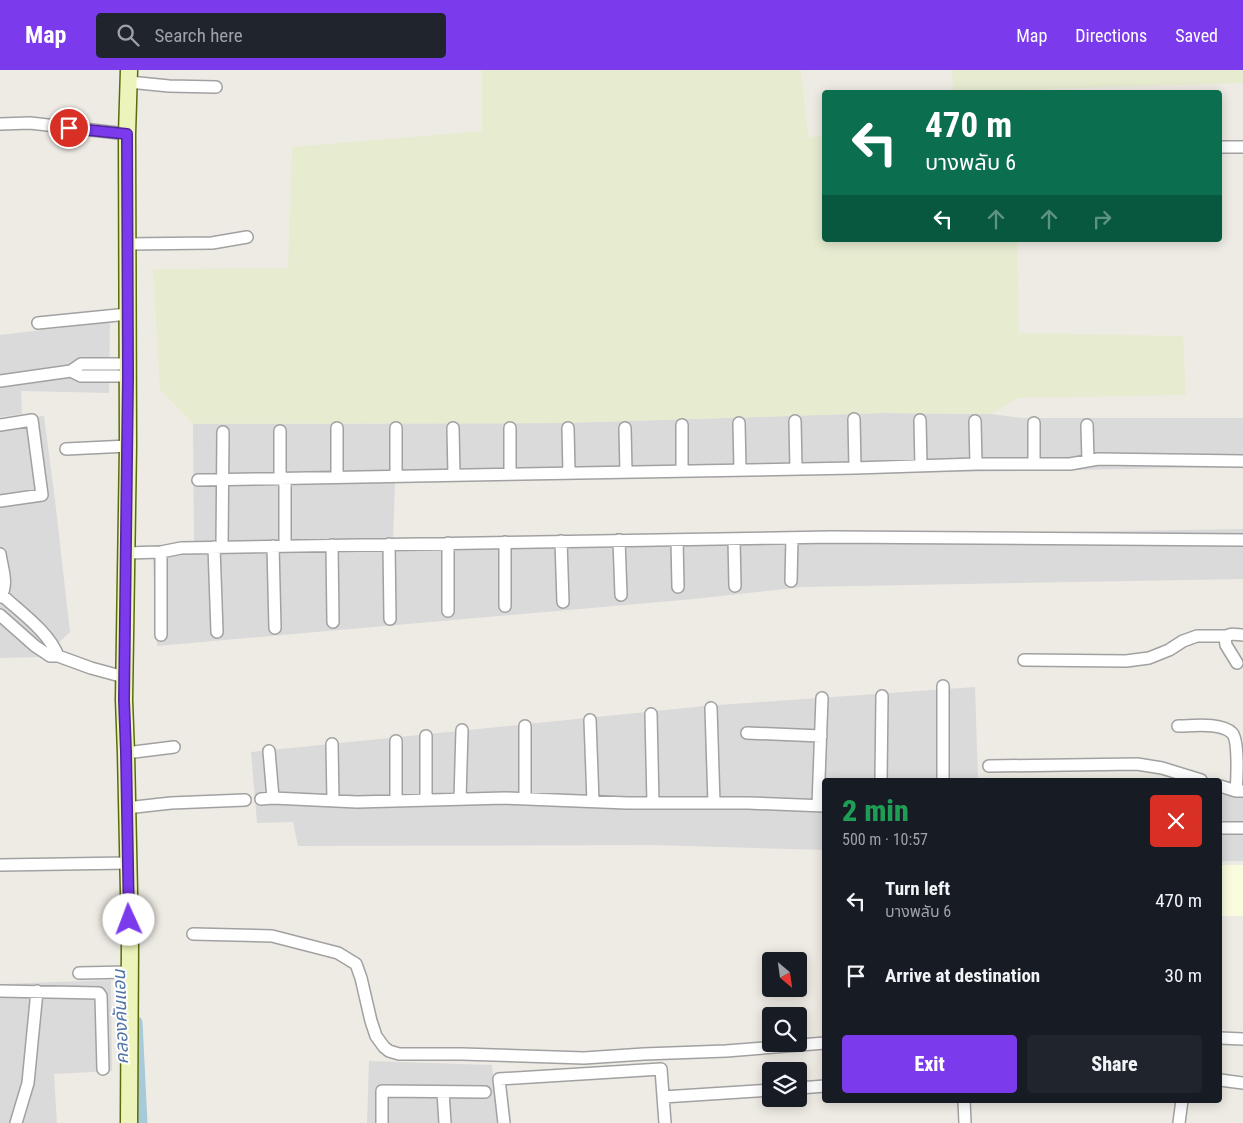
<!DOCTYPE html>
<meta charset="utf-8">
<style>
:root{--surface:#171b24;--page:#20242c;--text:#f1f3f6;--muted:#9ea1a6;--accent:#7c3aed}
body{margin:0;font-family:"Roboto Condensed","Noto Sans Thai",sans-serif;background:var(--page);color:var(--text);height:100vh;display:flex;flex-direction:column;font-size:19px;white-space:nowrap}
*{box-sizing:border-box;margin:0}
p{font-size:16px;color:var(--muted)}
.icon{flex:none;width:28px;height:28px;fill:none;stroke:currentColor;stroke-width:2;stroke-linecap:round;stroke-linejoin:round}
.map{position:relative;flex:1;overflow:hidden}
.sheet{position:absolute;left:822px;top:708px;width:400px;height:325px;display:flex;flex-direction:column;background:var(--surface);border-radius:5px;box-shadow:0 2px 12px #0003}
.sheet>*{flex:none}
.guide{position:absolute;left:822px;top:20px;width:400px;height:152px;border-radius:5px;box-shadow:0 2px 12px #0003;background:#0b6e4f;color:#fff;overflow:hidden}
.needle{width:32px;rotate:151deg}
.fabs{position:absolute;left:762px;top:882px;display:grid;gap:10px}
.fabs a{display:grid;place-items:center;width:45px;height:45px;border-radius:5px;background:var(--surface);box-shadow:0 2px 12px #0003;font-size:25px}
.pin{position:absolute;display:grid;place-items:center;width:42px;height:42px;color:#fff;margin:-21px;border:2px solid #fff;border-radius:50%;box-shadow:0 1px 5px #0007}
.me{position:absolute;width:55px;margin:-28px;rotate:358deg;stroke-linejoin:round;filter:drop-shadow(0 0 4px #0008)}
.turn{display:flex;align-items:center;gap:18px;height:105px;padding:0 20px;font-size:22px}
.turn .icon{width:65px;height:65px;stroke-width:2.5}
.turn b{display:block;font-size:35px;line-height:42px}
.lanes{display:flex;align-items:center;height:48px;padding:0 20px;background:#0003;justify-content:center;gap:25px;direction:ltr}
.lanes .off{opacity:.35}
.round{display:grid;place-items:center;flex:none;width:52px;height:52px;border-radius:5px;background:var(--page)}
.summary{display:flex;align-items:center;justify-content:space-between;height:85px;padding:0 20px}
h1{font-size:30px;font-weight:800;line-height:38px;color:#1e9e55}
.button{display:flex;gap:10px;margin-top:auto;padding:10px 20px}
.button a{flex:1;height:58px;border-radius:5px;background:var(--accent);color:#fff;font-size:20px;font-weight:800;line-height:58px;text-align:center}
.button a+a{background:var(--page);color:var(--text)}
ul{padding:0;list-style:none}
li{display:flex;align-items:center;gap:15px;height:75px;padding:0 20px}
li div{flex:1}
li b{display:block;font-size:19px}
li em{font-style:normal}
header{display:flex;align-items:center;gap:30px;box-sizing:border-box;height:70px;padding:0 25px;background:var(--accent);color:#fff}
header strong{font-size:24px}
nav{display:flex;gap:28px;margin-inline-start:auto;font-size:18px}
.search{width:350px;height:45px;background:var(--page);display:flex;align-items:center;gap:12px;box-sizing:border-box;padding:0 18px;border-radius:5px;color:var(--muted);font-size:19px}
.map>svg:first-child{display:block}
.residential{fill:#dbdada}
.education{fill:#fafcde}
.farmland{fill:#e7ebd0}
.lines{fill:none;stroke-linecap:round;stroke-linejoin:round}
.canal{stroke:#a7cad8;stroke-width:11}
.street-casing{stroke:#a1a1a1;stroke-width:14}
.secondary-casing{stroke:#5b6c0d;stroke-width:19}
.street{stroke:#fff;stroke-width:11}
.secondary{stroke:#edf4bb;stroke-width:16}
.route-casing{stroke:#51269a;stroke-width:12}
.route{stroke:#7c3aed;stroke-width:9}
.labels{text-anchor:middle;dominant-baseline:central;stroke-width:4;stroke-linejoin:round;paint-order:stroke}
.water-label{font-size:18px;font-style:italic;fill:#5175a6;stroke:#fff}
</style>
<header>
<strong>Map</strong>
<div class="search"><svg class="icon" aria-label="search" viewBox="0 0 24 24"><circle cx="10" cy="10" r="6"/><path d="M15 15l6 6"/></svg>Search here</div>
<nav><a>Map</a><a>Directions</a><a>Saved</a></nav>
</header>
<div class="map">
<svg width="1243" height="1053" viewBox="0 0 1243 1053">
<rect width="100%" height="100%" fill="#eeebe4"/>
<path class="residential" d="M 110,252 L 109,323 L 21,321 L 22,344 L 0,347 L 0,265 Z
M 882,343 L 991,344 L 1023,348 L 1243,348 L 1243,397 L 395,412 L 393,472 L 1243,459 L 1243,509 L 802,517 L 694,529 L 157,576 L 152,477 L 194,476 L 193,354 L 562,353 Z
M 44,346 L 55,430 L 70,562 L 43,587 L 0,588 L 0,351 Z
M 975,617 L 978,710 L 825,710 L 825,780 L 652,775 L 298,776 L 293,752 L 257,753 L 251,682 L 705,636 Z
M 1220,725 L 1243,726 L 1243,791 L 1220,791 Z
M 111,910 L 112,1001 L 54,1004 L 57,1053 L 0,1053 L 0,914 Z
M 369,991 L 492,995 L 497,1053 L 367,1053 Z"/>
<path class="education" d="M 1220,795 L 1243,795 L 1243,846 L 1220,846 Z"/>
<path class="farmland" d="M 482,0 L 801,0 L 808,67 L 825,66 L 825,170 L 1017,170 L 1019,263 L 1183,266 L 1186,325 L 1017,328 L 991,344 L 882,343 L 562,353 L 193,354 L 160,320 L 153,199 L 288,198 L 292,77 L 482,61 Z
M 952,0 L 1243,0 L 1243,13 L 953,22 Z"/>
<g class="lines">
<path class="canal" d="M 137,952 L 142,1053"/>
<defs>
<path id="street" d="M 129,12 L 169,16 L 216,17
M 0,54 L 30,53 L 127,64
M 1220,77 L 1243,77
M 128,174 L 212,173 L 247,167
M 38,253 L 128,244
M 71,301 L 81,306 L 128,306
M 0,311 L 71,301 L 81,294 L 128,294
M 854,349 L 855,398
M 920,350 L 921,396
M 795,351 L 796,399
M 975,351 L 976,394
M 739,353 L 740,400
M 1034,353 L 1034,393
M 0,355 L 32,350 L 42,425 L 0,431
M 682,355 L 682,401
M 1087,355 L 1088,391
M 337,358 L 337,407
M 396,358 L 396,406
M 453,358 L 454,405
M 510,358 L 510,404
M 568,358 L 569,403
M 625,358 L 626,402
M 280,361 L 280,408
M 66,379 L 128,376
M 198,410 L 855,398 L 976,394 L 1070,394 L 1098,389 L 1243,391
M 734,469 L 735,516
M 619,470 L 621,525
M 677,470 L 678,517
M 561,471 L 563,532
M 505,472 L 505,536
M 389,474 L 390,549
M 332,475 L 333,552
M 273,476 L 275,558
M 285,476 L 285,408
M 214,477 L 217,562
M 222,477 L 223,362
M 161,482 L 161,565
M 126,483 L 161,482 L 181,478 L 831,467 L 1243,470
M 0,484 C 2,498 9,515 0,527
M 791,511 L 792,468
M 2,525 C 20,542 49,562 58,586
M 448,541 L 448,473
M 0,545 L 35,576 L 50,586 L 58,586 L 91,598 L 124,607
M 1024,590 L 1126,591 L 1149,588 L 1169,580 L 1183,571 L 1197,566 L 1225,566
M 1237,593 L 1226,575 L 1225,568 C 1229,562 1237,565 1243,565
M 711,638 L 714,733
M 651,644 L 653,733
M 590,650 L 593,731
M 1178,656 C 1192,656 1221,652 1232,663 C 1239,670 1237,710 1236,721
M 747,663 L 821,666
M 426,666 L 426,730
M 396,671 L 396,731
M 332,674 L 333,731
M 269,681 L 273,728
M 126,683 L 174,677
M 989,696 L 1137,694 L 1162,698 L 1201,710
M 881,710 L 882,626
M 943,710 L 943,616
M 1220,716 L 1236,721 L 1243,721
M 261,729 L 273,728 L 357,732 L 505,728 L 627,733 L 748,733 L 825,736
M 460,729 L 462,660
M 525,729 L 525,656
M 818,735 L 822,628
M 126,738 L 171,733 L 245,730
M 1220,758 L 1243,758
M 0,795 L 128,793
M 193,864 L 272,866 L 338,883 L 356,894 L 361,908 L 371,951 L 376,966 L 384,977 L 389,981 L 399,984 L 462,984 L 584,988 L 644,984 L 726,981 L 825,973
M 79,903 L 129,902
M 0,921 L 99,923 L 101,926 L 103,999
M 1220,968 L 1243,969
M 1220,1010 L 1243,1013
M 799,1018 L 825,1016
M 443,1022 L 445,1053
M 663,1027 L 771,1020
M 964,1030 L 965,1053
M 16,1053 L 28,1013 L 37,921
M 382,1053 L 382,1021 L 485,1022
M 504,1053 L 499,1009 L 661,999 L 665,1053
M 1179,1053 L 1182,1030"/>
<path id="secondary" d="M 129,1053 L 130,869 L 126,683 L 124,630 L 128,376 L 127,64 L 129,0"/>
</defs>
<use href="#street" class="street-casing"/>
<use href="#secondary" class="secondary-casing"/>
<use href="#street" class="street"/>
<use href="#secondary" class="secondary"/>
</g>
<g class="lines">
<defs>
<path id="route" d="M 69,58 L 127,64 L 128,306 L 124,630 L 126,682 L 129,850"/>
</defs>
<use href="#route" class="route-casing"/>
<use href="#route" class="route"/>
</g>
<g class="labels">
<g class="water-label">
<text transform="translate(120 947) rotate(-92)">คลองคันแอน</text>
</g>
</g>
</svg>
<div class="fabs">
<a><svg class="needle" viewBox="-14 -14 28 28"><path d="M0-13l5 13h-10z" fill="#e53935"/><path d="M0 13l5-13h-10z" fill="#9ea1a6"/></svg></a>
<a><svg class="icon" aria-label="search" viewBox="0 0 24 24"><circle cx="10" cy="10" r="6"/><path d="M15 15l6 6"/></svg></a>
<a><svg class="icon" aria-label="layers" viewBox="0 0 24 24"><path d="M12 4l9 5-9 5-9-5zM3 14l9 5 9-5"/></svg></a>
</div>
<div class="pin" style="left:69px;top:58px;background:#d93025"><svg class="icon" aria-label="arrive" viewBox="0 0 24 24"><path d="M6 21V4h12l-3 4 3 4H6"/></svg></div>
<svg class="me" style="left:129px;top:850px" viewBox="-20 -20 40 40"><circle r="19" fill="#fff"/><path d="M0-13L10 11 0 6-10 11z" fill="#7c3aed"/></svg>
<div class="guide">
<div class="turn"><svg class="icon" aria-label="left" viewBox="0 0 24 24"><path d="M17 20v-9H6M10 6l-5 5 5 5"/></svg><div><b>470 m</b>บางพลับ 6</div></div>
<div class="lanes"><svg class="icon" aria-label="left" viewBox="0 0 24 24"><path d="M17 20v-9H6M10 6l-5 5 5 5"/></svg><svg class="icon off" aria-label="ahead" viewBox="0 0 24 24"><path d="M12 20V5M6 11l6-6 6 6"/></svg><svg class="icon off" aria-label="ahead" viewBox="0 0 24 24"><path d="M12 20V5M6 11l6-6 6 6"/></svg><svg class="icon off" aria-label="right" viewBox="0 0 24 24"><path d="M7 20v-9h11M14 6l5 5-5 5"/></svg></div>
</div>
<section class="sheet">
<div class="summary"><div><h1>2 min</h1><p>500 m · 10:57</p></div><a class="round" style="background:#d93025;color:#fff"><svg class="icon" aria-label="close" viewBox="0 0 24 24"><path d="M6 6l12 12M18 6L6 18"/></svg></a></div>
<ul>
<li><svg class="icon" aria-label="left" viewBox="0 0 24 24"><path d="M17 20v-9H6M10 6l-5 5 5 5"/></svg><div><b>Turn left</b><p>บางพลับ 6</p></div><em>470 m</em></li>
<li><svg class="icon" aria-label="arrive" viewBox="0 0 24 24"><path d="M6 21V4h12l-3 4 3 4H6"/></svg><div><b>Arrive at destination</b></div><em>30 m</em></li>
</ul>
<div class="button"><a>Exit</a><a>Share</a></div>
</section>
</div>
